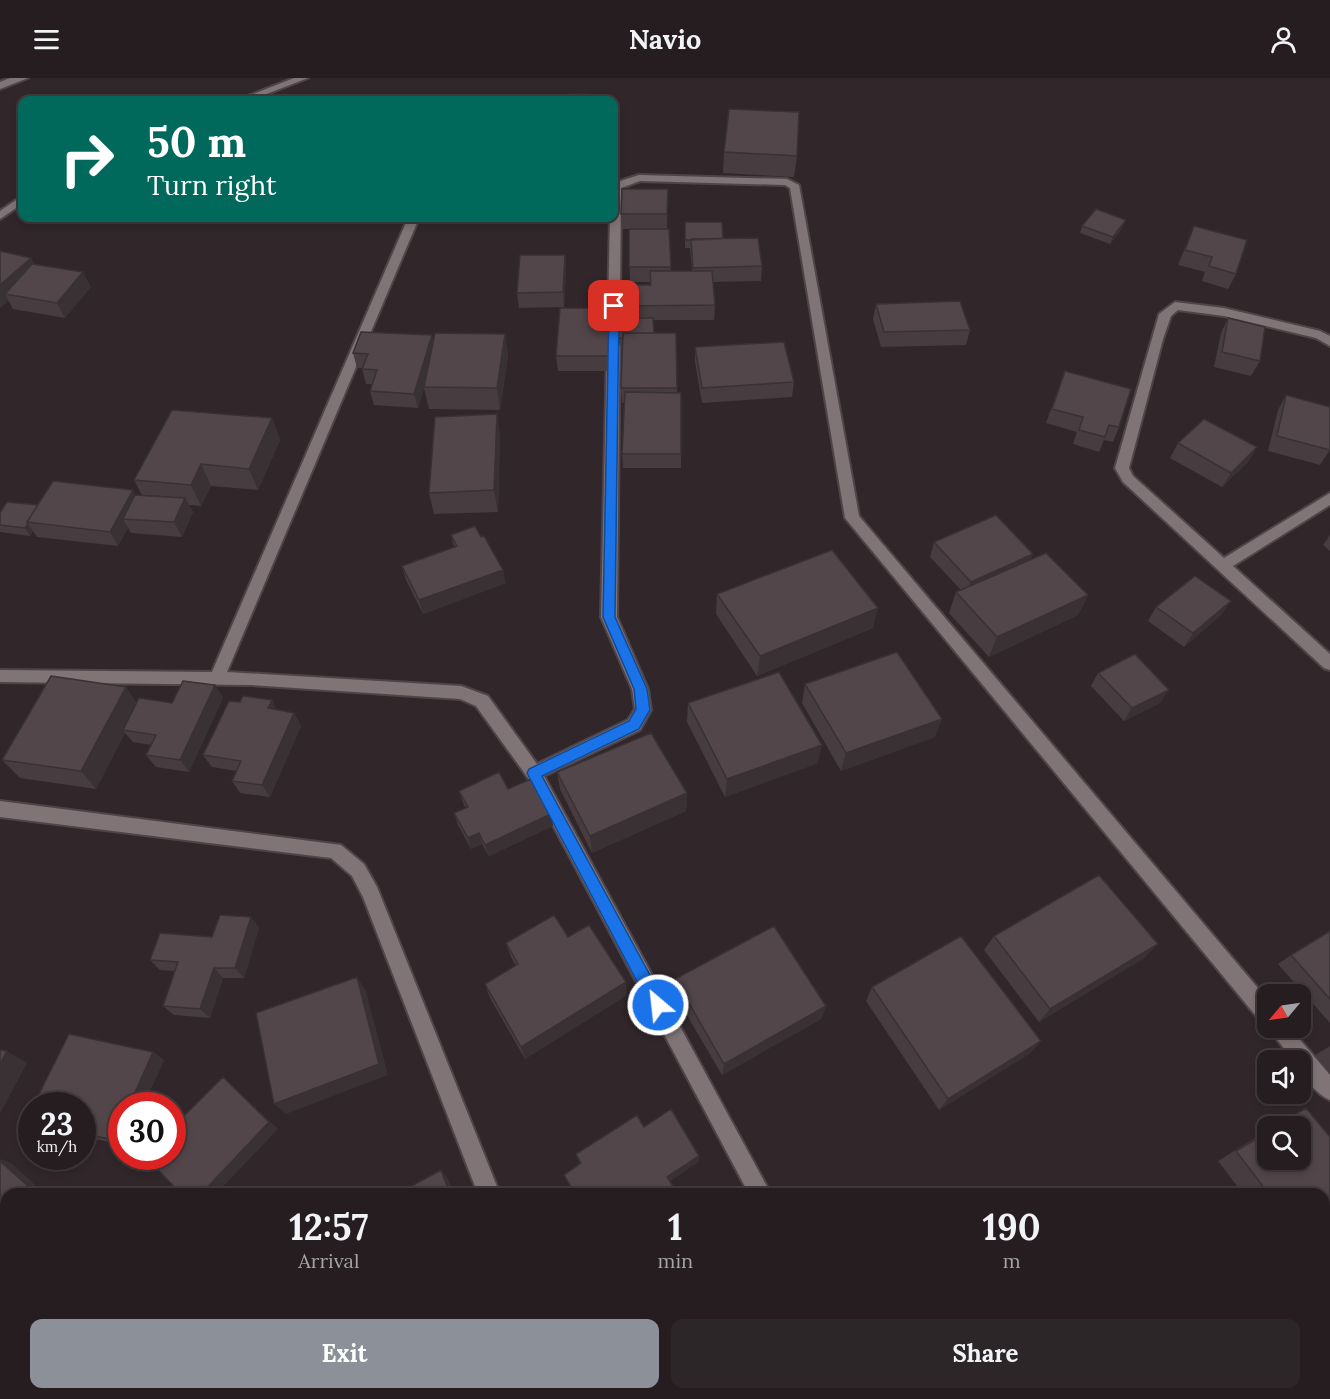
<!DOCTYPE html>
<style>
:root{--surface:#251d20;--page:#2d2629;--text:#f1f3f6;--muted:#a3a2a5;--line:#423b3e;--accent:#8c9099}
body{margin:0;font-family:Lora,serif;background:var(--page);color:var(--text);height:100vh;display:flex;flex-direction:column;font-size:22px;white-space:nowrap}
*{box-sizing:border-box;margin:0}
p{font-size:20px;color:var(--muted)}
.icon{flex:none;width:33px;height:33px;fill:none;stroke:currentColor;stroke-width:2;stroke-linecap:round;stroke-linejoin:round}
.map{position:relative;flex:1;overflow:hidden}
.sheet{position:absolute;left:0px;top:1110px;width:1330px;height:212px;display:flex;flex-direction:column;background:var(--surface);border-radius:18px 18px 0 0;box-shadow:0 3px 9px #0003,0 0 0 2px var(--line)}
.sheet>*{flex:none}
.guide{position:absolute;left:18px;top:18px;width:600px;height:126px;border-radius:12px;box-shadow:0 3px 9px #0003,0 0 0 2px var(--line);background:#00695c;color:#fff;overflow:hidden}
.needle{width:39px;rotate:241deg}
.controls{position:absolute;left:1257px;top:906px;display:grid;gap:12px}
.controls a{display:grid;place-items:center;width:54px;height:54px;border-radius:12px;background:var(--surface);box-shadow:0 3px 9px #0003,0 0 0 2px var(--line);font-size:30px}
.speed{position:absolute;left:18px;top:1014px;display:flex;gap:12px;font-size:30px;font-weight:700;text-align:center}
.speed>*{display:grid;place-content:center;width:78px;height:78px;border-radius:50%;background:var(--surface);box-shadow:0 3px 9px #0003,0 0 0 2px var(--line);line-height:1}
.speed small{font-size:15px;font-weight:400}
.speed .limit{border:9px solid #d22;background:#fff;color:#111}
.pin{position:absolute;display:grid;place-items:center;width:51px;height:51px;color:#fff;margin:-26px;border-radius:12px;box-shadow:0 3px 9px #0006}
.me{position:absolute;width:66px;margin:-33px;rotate:332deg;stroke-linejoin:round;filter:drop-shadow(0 0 4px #0008)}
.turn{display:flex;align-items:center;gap:21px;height:126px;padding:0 30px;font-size:27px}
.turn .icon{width:78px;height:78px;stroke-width:2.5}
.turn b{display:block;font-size:42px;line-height:51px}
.eta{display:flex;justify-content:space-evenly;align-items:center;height:102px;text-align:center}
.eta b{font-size:36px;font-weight:700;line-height:42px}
.action{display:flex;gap:12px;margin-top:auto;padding:12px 30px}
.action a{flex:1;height:69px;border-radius:12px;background:var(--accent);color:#fff;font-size:24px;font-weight:700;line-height:69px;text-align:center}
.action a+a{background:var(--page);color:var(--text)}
header{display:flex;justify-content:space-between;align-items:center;height:78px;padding:0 30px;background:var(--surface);font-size:27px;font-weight:700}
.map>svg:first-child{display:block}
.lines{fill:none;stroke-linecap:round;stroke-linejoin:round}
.minor-casing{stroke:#4f4548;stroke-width:4}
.minor{fill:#817477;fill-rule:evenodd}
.wall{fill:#473c40}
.shaded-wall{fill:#393134}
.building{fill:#52464a;stroke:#393134;stroke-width:1.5}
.route{fill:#1a73e8;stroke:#114b97;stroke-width:1.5}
</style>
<header><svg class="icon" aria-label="menu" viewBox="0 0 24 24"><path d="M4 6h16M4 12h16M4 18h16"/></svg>Navio<svg class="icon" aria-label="person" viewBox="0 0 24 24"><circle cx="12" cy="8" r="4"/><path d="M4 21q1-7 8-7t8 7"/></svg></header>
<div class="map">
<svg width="1330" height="1321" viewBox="0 0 1330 1321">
<rect width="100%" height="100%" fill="#31272a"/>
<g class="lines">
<defs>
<path id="minor" d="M 10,0 L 28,0 L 0,11 L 0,4 Z
M 294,0 L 308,0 L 251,22 L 238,22 Z
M 639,97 L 787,101 L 799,107 L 859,438 L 1268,922 L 1268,946 L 1261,944 L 845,440 L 790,110 L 785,107 L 640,103 L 621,110 L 617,539 L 648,611 L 651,632 L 640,652 L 544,698 L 771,1116 L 749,1116 L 528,700 L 476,628 L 460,621 L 251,607 L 0,604 L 0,592 L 212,594 L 408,140 L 419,140 L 227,594 L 461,608 L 488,618 L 537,686 L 628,642 L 635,631 L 632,611 L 601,539 L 610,140 L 614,140 L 614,105 Z
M 22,118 L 22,126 L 0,141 L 0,133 Z
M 1175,224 L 1224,230 L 1320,253 L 1330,258 L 1330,268 L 1316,260 L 1224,238 L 1178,232 L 1171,238 L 1163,261 L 1129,390 L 1133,398 L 1224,480 L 1330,415 L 1330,427 L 1233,488 L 1330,576 L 1330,592 L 1324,590 L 1123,404 L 1115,390 L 1159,236 Z
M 0,723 L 341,767 L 364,786 L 377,809 L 500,1116 L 478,1116 L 363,819 L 352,798 L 331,780 L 0,739 Z
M 1268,950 L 1290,950 L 1330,997 L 1330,1022 C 1316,1016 1300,997 1300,982 L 1293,982 Z
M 557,1316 L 579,1316 L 582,1321 L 558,1321 Z
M 856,1316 L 879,1316 L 882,1321 L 858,1321 Z"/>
</defs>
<use href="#minor" class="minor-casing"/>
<use href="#minor" class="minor"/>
</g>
<path class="wall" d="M 724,74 L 797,78 L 794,99 L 723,95 Z
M 668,111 L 667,151 L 669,151 L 671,193 L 692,193 L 690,170 L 685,170 L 685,144 L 723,161 L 762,188 L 761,203 L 713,204 L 715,227 L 714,242 L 653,242 L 654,255 L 676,255 L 677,314 L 681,315 L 681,390 L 623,390 L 622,376 L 624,325 L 622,325 L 621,310 L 623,267 L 617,268 L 616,240 L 624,240 L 624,207 L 651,207 L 650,204 L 630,204 L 629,151 L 667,151 L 622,151 L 621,136 Z
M 1082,148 L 1123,149 L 1110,166 L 1080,155 Z
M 1194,148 L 1236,196 L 1228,211 L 1202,203 L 1205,194 L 1178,187 Z
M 0,173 L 91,209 L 65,240 L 13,231 L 8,222 L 0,230 Z
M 565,177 L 566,192 L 564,229 L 519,230 L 517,215 Z
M 876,226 L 970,252 L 966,267 L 881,269 L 873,241 Z
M 612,230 L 613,245 L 611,293 L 558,293 L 556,278 Z
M 1228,240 L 1260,283 L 1251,298 L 1214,289 L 1221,255 Z
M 505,256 L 508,278 L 500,332 L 429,331 L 424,310 L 418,330 L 374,327 L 370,313 L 372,306 L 366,306 L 362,290 L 357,290 L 353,275 L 433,263 Z
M 695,269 L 794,304 L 792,319 L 702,325 L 695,284 Z
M 1065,293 L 1119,349 L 1113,364 L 1104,362 L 1099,374 L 1073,366 L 1077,354 L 1046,345 Z
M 1286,317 L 1330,372 L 1320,387 L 1268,373 L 1278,332 Z
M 497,336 L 500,358 L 498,434 L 434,436 L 429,415 Z
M 272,340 L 280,362 L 258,412 L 211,408 L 201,428 L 189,427 L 193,434 L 182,459 L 131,455 L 128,450 L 118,468 L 37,459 L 33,453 L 30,458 L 0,454 L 0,435 L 38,427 L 136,417 L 142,417 L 134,402 Z
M 1178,365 L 1257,369 L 1248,384 L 1222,409 L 1170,380 Z
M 451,457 L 506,505 L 423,536 L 406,502 L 402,488 L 454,469 Z
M 1330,457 L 1330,473 L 1323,467 Z
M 934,464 L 1033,476 L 1031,481 L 1088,517 L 1078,537 L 989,579 L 949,535 L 956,514 L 961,512 L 930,479 Z
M 717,516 L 873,550 L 757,598 L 716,536 Z
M 1231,523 L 1221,537 L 1184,569 L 1148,543 L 1156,529 Z
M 1098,595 L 1160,625 L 1124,643 L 1091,608 Z
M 805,606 L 935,659 L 841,693 L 802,625 Z
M 215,607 L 223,620 L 189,694 L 156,689 L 146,677 L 151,667 L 133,664 L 125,655 L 96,711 L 20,700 L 2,682 L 137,624 L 172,625 Z
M 272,622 L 276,631 L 294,635 L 301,648 L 270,719 L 240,715 L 232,703 L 237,693 L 212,689 L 203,677 L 240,624 Z
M 688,625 L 818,685 L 725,719 L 687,644 Z
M 557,694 L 687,715 L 686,733 L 592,775 L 560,711 Z
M 508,711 L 551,736 L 553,748 L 489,778 L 482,766 L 471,771 L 458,747 L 454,735 L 466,730 L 463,725 L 459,713 Z
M 251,839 L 259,850 L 244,900 L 223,900 L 210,940 L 174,937 L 163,928 L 175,893 L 160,892 L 150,882 L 212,859 Z
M 1330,853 L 1330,945 L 1278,886 L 1291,877 Z
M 994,858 L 1144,880 L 1039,944 L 984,872 Z
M 568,859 L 627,917 L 525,981 L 490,920 L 485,906 L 516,888 L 511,879 L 506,865 Z
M 675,901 L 826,928 L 821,941 L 722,997 L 674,915 Z
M 872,909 L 1041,963 L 1029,976 L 939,1032 L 866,923 Z
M 1330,968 L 1330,996 L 1315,977 Z
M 153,974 L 164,982 L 143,1028 L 122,1028 L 122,1067 L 82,1058 L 82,1028 Z
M 1306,1030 L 1330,1059 L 1330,1231 L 1324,1224 L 1324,1116 L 1243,1116 L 1218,1083 L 1268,1052 L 1268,1082 L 1300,1048 L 1272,1048 Z
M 644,1049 L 699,1078 L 698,1084 L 670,1103 L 678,1116 L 574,1116 L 564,1097 L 580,1086 L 576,1076 Z
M 762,1316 L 820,1316 L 823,1321 L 765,1321 Z"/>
<path class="shaded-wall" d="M 1126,142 L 1123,149 L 1110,166 L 1113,159 Z
M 565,177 L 566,192 L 564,229 L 563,214 Z
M 31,180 L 39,195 L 5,216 L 8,222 L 0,230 L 0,207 Z
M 83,194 L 91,209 L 65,240 L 57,225 Z
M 612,230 L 613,245 L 611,293 L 611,278 Z
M 505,256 L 508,278 L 500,332 L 497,310 Z
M 432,257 L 435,272 L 418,330 L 414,316 Z
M 497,336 L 500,358 L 498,434 L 494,412 Z
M 272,340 L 280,362 L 258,412 L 249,391 Z
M 1257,369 L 1248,384 L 1222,409 L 1231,395 Z
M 201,386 L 211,408 L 201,428 L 191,407 Z
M 133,412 L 141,427 L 123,441 L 128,450 L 118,468 L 110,454 Z
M 185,420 L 193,434 L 182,459 L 174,444 Z
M 28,446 L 33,453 L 30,458 L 25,450 Z
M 1033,476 L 1028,490 L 966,518 L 971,504 Z
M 503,492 L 506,505 L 423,536 L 419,522 Z
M 1088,517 L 1078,537 L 989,579 L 997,559 Z
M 1231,523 L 1221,537 L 1184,569 L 1193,555 Z
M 878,530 L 873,550 L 757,598 L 760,578 Z
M 215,607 L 223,620 L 189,694 L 180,682 Z
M 126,609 L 139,628 L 123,652 L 125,655 L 96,711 L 81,693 Z
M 1169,612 L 1160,625 L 1124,643 L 1132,630 Z
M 272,622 L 278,635 L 268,630 Z
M 294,635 L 301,648 L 270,719 L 262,707 Z
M 942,641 L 935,659 L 841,693 L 846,675 Z
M 822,667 L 818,685 L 725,719 L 727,701 Z
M 687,715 L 686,733 L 592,775 L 590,758 Z
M 551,736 L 553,748 L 489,778 L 485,767 Z
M 479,755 L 482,766 L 471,771 L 468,760 Z
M 251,839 L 259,850 L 244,900 L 235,890 Z
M 1158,866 L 1144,880 L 1039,944 L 1050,931 Z
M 214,890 L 223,900 L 210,940 L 200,931 Z
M 357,899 L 366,913 L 388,997 L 286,1036 L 274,1026 Z
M 626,904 L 627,917 L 525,981 L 521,969 Z
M 826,928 L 821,941 L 722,997 L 724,986 Z
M 1041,963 L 1029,976 L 939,1032 L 948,1021 Z
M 7,973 L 27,985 L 0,1036 L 0,986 Z
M 153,974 L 164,982 L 143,1028 L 129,1028 Z
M 223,999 L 232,1007 L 278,1051 L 216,1116 L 201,1116 Z
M 122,1044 L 122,1066 L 113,1062 Z
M 699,1078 L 698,1084 L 667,1105 L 667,1099 Z
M 0,1081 L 11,1085 L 45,1116 L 37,1116 L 0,1083 Z
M 441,1092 L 448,1101 L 454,1116 L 450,1116 Z
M 6,1175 L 6,1196 L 0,1203 L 0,1182 Z
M 487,1316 L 494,1316 L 484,1321 L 478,1321 Z
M 171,1317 L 189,1319 L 191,1321 L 175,1321 Z"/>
<path class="building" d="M 586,16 L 586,22 L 527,22 L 527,18 Z
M 493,19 L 521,20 L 521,22 L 492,22 Z
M 729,31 L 799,34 L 797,78 L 724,74 Z
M 622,111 L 668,111 L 667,136 L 621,136 Z
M 1096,131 L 1126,142 L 1113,159 L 1082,148 Z
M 685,144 L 722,144 L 723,161 L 685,162 Z
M 1194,148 L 1247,162 L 1236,196 L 1209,188 L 1212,179 L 1185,172 Z
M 629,151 L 669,151 L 671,189 L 629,189 Z
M 758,160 L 762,188 L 693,190 L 691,161 Z
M 0,173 L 31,180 L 0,207 Z
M 520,177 L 565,177 L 563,214 L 517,215 Z
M 32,186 L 83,194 L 57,225 L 5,216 Z
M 650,193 L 712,193 L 715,227 L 624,228 L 624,207 L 651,207 Z
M 960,223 L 970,252 L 884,254 L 876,226 Z
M 560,230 L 612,230 L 611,278 L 556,278 Z
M 616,240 L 653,240 L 654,255 L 623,255 L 623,260 L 616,260 Z
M 1228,240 L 1265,249 L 1260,283 L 1222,274 Z
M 361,254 L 432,257 L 414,316 L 370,313 L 377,292 L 362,291 L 368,276 L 353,275 Z
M 435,255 L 505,256 L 497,310 L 424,309 Z
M 623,255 L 676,255 L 677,310 L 621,310 Z
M 784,264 L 794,304 L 702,310 L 695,269 Z
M 1065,293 L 1131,311 L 1119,349 L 1109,347 L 1105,359 L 1079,352 L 1083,339 L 1052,331 Z
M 625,314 L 681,315 L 681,376 L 622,376 Z
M 1286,317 L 1330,329 L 1330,372 L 1277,358 Z
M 172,332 L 272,340 L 249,391 L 201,386 L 191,407 L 134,402 Z
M 497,336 L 494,412 L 429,415 L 435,339 Z
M 1204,341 L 1257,369 L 1231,395 L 1178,365 Z
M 53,403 L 133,412 L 110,454 L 27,444 Z
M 135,417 L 185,420 L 174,444 L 123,441 Z
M 7,424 L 38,427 L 27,444 L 28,446 L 25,450 L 0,447 L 0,435 Z
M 996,437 L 1033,476 L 971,504 L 934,464 Z
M 475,448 L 481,459 L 484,458 L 503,492 L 419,522 L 402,488 L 457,468 L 451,457 Z
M 832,472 L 878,530 L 760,578 L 717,516 Z
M 1046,475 L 1088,517 L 997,559 L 956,514 Z
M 1195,498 L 1231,523 L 1193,555 L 1156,529 Z
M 897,574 L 942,641 L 846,675 L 805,606 Z
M 1135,576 L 1169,612 L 1132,630 L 1098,595 Z
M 779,594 L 822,667 L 727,701 L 688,625 Z
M 51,598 L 126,609 L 81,693 L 2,682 Z
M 183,603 L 215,607 L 180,682 L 146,677 L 156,657 L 123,652 L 139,620 L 172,625 Z
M 243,618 L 272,622 L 268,630 L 294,635 L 262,707 L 232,703 L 241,683 L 203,677 L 229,623 L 240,624 Z
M 651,655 L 687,715 L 590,758 L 557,694 Z
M 499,694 L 508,711 L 531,701 L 551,736 L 485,767 L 479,755 L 468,760 L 454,735 L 468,729 L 459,713 Z
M 1099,797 L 1158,866 L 1050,931 L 994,858 Z
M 220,837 L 251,839 L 235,890 L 214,890 L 200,931 L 163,928 L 178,884 L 150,882 L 160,855 L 212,859 Z
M 554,837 L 568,859 L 589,847 L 626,904 L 521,969 L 485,906 L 518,886 L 506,865 Z
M 774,848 L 826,928 L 724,986 L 675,901 Z
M 1330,853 L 1330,921 L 1291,877 Z
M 961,858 L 1041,963 L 948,1021 L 872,909 Z
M 357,899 L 379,986 L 274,1026 L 256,935 Z
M 69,956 L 153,974 L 129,1028 L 122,1028 L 122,1044 L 113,1062 L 82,1055 L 82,1028 L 33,1028 Z
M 0,972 L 7,973 L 0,986 Z
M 223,999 L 269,1044 L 201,1116 L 181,1116 L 145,1078 L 172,1078 L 172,1050 Z
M 1306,1030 L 1330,1059 L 1330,1195 L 1324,1188 L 1324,1116 L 1269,1116 L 1236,1073 L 1268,1054 L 1268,1082 L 1300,1082 L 1300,1048 L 1276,1048 Z
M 32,1031 L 32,1043 L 26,1042 Z
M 671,1031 L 699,1078 L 667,1099 L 678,1116 L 575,1116 L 564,1097 L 581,1085 L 576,1076 L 637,1037 L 644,1049 Z
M 0,1083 L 37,1116 L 6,1116 L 6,1175 L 0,1182 Z
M 441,1092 L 450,1116 L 397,1116 Z
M 399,1316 L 487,1316 L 478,1321 L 401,1321 Z
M 614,1316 L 691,1316 L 694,1321 L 617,1321 Z
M 700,1316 L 746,1316 L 748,1321 L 702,1321 Z
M 765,1316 L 820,1316 L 823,1321 L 768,1321 Z
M 171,1317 L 175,1321 L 168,1321 Z"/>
<path class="route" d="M 614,225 L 619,228 L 615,539 L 647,611 L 650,632 L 639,651 L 542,698 L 663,921 L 666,927 L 663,932 L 658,934 L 652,932 L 527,695 L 529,691 L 629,643 L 636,631 L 634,611 L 603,539 L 609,228 Z"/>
</svg>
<div class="controls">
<a><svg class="needle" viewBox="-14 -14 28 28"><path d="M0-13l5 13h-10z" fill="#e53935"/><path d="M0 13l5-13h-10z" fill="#a3a2a5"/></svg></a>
<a><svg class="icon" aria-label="sound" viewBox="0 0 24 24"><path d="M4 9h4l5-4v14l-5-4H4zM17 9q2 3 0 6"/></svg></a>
<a><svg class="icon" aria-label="search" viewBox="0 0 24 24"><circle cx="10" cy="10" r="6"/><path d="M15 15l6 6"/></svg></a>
</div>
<div class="speed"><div>23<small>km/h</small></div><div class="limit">30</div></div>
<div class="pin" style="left:614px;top:228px;background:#d93025"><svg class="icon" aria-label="arrive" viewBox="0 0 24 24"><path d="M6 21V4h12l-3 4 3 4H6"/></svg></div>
<svg class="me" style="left:658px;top:927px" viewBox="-20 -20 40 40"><circle r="17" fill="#1a73e8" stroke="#fff" stroke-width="3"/><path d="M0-11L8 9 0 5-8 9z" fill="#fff"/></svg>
<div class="guide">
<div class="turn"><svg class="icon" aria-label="right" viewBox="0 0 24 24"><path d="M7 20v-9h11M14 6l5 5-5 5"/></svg><div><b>50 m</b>Turn right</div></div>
</div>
<section class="sheet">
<div class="eta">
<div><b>12:57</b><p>Arrival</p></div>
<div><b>1</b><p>min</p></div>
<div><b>190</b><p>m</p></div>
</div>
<div class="action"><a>Exit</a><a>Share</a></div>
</section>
</div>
